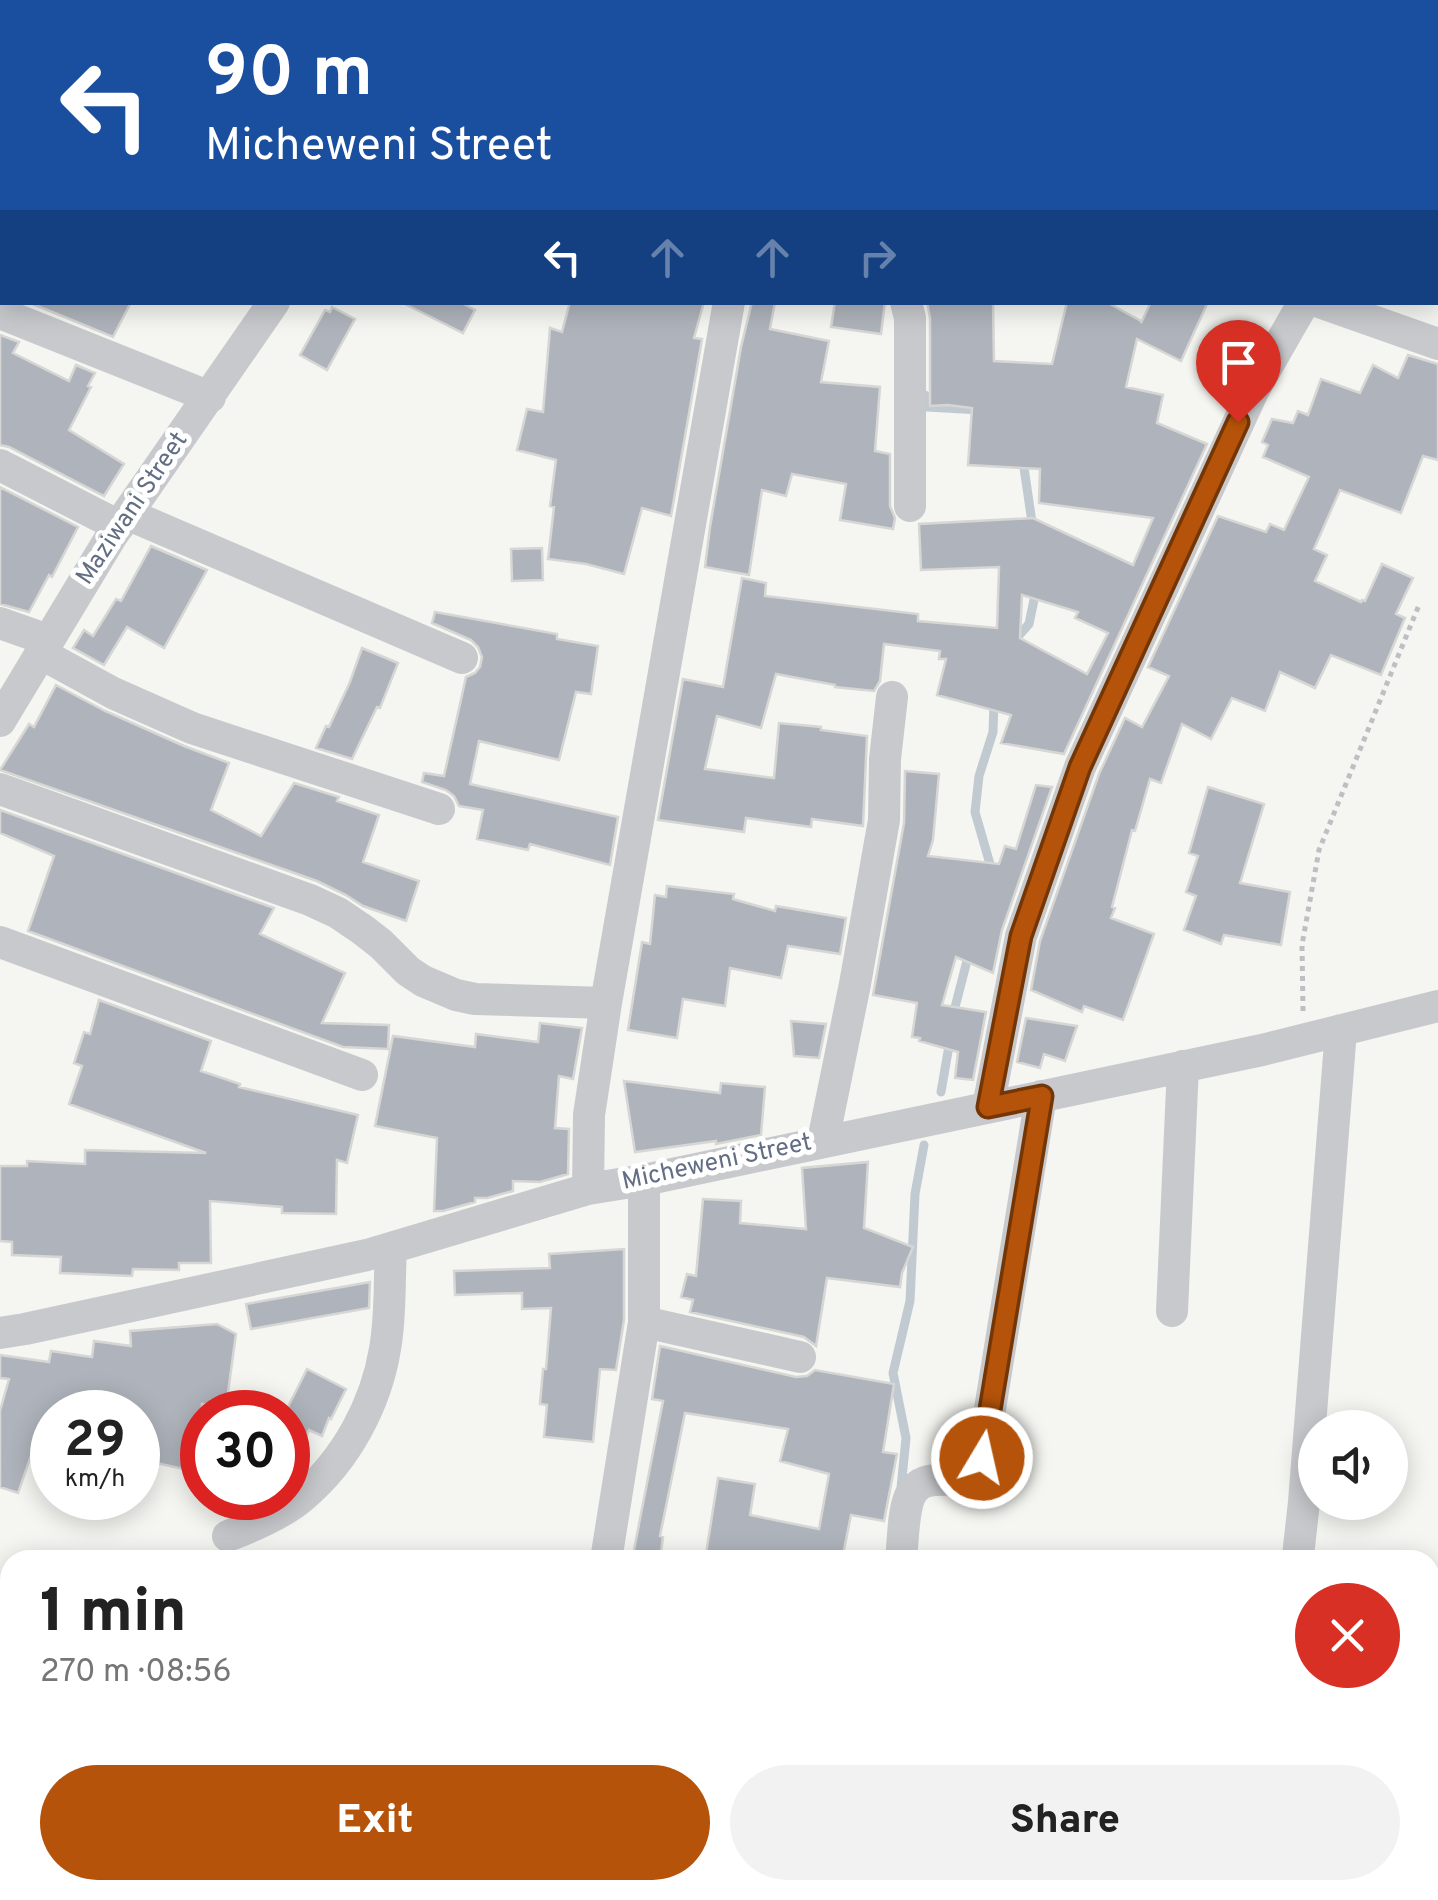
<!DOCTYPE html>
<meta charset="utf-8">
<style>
:root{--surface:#fff;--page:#f2f2f2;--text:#222;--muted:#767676;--accent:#b45309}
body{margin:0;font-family:Overpass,sans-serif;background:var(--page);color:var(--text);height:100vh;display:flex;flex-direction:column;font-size:38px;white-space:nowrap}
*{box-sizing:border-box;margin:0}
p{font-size:32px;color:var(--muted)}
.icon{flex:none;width:55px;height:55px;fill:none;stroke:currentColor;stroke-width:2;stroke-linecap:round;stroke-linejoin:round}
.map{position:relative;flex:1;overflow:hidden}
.panel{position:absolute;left:0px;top:1550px;width:1440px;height:350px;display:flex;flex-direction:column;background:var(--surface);border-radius:30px 30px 0 0;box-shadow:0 5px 25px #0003}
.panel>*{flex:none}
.hud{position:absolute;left:0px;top:0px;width:1440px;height:305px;box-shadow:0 5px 25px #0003;background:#1a4fa0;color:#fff;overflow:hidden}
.controls{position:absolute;left:1298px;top:1410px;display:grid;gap:20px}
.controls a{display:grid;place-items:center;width:110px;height:110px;border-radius:50%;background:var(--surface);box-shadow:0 5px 25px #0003;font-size:50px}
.speed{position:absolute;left:30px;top:1390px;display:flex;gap:20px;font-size:50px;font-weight:700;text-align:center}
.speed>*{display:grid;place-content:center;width:130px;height:130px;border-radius:50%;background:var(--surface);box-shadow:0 5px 25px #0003;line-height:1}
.speed small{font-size:25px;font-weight:400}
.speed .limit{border:15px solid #d22;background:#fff;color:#111}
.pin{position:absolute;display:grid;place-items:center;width:85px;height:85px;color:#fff;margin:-102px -42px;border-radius:50% 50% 50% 0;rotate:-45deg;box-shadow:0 0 10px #0007}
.pin .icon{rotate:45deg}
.me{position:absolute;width:110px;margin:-55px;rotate:9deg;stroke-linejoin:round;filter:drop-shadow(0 0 8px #0008)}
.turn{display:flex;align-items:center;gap:35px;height:210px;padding:0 40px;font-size:45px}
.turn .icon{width:130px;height:130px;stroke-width:2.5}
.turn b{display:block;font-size:70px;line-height:85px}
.lanes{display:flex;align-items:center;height:95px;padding:0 40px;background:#0003;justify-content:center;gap:50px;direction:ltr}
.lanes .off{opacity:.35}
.round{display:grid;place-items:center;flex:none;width:105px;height:105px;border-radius:52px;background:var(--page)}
.head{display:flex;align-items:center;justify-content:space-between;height:170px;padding:0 40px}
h1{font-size:60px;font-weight:800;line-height:75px}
.cta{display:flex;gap:20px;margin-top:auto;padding:20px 40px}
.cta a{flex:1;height:115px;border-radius:60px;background:var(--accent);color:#fff;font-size:40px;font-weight:800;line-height:115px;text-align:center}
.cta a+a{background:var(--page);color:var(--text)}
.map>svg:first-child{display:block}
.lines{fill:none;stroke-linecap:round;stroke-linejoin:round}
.stream{stroke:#c2cad1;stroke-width:9}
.building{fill:#afb4bc;stroke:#d6d6d4;stroke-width:2.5;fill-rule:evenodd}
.path{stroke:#bebfc2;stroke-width:5;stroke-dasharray:5 5;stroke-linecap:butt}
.minor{stroke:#c7c9cd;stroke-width:32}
.route-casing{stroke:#753606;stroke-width:25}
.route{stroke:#b45309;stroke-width:18}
.labels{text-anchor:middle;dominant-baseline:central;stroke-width:10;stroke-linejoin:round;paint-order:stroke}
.street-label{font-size:25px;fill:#626e84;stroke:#fff}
</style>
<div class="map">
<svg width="1438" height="1900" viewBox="0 0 1438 1900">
<rect width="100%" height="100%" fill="#f5f5f1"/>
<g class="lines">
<path class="stream" d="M 925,395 L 927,407 L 980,410
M 1023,461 L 1033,529
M 1013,642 L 1029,624 L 1036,590
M 992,871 L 975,812 L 979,776 L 993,732 L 994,701
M 953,1015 L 969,953
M 941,1092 L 950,1040
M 901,1488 L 906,1438 L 893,1373 L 910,1301 L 915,1194 L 924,1145
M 761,1900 L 766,1890"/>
</g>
<path class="building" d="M 28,302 L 131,302 L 113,337 Z
M 401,302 L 460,302 L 475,310 L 463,333 Z
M 570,302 L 704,302 L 694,338 L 702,339 L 671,516 L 642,508 L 624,574 L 586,564 L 548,559 L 554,507 L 550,506 L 556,460 L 517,450 L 527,409 L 543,412 L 550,328 L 562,332 Z
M 752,302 L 775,302 L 770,329 L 829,341 L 821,382 L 880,387 L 875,451 L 890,454 L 890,506 L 895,518 L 893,529 L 840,520 L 846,484 L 792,474 L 786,496 L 762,490 L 749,575 L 705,567 L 710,527 L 741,347 Z
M 835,302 L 885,302 L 881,334 L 831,327 Z
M 927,302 L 993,302 L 994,361 L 1052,364 L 1067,302 L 1106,302 L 1141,321 L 1141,323 L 1151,302 L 1208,302 L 1181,361 L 1137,339 L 1126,387 L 1163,395 L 1157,423 L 1207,444 L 1064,754 L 1001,743 L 1011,715 L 937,695 L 946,659 L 939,659 L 940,651 L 884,644 L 880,681 L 874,691 L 835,687 L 835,685 L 776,674 L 761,728 L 717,716 L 705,769 L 774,778 L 779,723 L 821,727 L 821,730 L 867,736 L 863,826 L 812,819 L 811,827 L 746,818 L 744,832 L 658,820 L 683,679 L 723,687 L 742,578 L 766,583 L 765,596 L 918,614 L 918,621 L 997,628 L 999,567 L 921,570 L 919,524 L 1033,518 L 1133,565 L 1153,518 L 1039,503 L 1040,469 L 968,465 L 972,408 L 948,405 L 930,406 L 930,318 ZM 1022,595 L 1078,612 L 1075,618 L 1108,633 L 1087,674 L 1020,638 Z
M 332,307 L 355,319 L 327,370 L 300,355 L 325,310 L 330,312 Z
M 0,335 L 19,342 L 13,353 L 69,381 L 76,365 L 95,373 L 88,386 L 91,387 L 69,430 L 124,464 L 104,496 L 9,447 L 0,445 Z
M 1408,355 L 1438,364 L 1438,460 L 1423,456 L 1401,513 L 1340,490 L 1314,549 L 1327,555 L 1315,581 L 1361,602 L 1362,600 L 1365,601 L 1382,564 L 1413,578 L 1396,614 L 1405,618 L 1381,675 L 1331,655 L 1315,688 L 1280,672 L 1265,711 L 1232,698 L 1211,739 L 1182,724 L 1161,783 L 1150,779 L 1135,831 L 1132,830 L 1112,907 L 1115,908 L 1111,918 L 1154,934 L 1123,1020 L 1084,1006 L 1082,1012 L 1031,990 L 1040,941 L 1099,774 L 1125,718 L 1142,727 L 1169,676 L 1148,667 L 1218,516 L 1266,532 L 1270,524 L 1284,530 L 1309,477 L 1263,457 L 1268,445 L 1262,442 L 1272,419 L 1293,423 L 1298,411 L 1308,415 L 1321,379 L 1360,393 L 1373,365 L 1398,378 Z
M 0,487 L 78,527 L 52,577 L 49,575 L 29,612 L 0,604 Z
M 151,546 L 207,570 L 164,648 L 127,627 L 104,665 L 73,648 L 84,630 L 93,636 L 116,599 L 121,601 Z
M 542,548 L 543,580 L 512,581 L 511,549 Z
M 435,612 L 557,634 L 557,639 L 598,646 L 591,694 L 576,692 L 559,760 L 479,741 L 470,784 L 618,817 L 610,865 L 530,844 L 528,850 L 477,839 L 483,810 L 459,806 L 454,796 L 446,790 L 422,782 L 424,773 L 444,776 L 466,677 L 475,673 L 480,667 L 482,657 L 478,647 L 471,640 L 432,623 Z
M 362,648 L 398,663 L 380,708 L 377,707 L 352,759 L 316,748 L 326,726 L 329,727 L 350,682 Z
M 56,685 L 105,711 L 184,746 L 229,763 L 211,810 L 261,836 L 294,783 L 339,797 L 337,801 L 379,815 L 363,862 L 419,881 L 406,921 L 363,906 L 346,895 L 317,881 L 0,770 L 29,724 L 34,727 Z
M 905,771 L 939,774 L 933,840 L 928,856 L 999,864 L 1005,846 L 1016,849 L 1036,785 L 1052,787 L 1002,930 L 993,973 L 956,957 L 942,1005 L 986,1012 L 973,1080 L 955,1078 L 958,1052 L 919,1041 L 920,1038 L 912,1037 L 917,1003 L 873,995 L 904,823 Z
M 1208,787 L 1264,804 L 1240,883 L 1290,892 L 1281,945 L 1224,935 L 1221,944 L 1184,930 L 1196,896 L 1186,892 L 1198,856 L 1189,853 Z
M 0,810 L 274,908 L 260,934 L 345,973 L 322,1023 L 389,1025 L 388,1049 L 343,1047 L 28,931 L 54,856 L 0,833 Z
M 667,886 L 734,894 L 733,899 L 775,911 L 776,906 L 846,918 L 840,954 L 788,946 L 781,978 L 730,968 L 725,1006 L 683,999 L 677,1038 L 628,1030 L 642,942 L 650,944 L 655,895 L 666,897 Z
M 99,1000 L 211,1041 L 201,1071 L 240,1084 L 239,1087 L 358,1115 L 347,1163 L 337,1160 L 336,1214 L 282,1213 L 282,1207 L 210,1201 L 211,1263 L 179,1263 L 179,1270 L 133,1269 L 132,1276 L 60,1273 L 61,1257 L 12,1255 L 12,1242 L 0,1241 L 0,1166 L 27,1166 L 27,1161 L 85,1164 L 85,1150 L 206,1153 L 69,1104 L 82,1066 L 74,1063 L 84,1032 L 90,1034 Z
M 1026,1018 L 1077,1026 L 1065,1061 L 1044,1054 L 1040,1068 L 1017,1062 Z
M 791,1021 L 826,1024 L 819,1058 L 794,1056 Z
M 540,1023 L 582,1028 L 573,1079 L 559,1076 L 555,1128 L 569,1129 L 568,1174 L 540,1182 L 513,1181 L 513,1191 L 487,1198 L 475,1198 L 475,1202 L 443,1211 L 434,1211 L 437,1138 L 375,1126 L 393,1036 L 475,1047 L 476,1034 L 538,1042 Z
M 624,1081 L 720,1093 L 721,1083 L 765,1087 L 761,1135 L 716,1144 L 716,1141 L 635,1152 Z
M 868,1162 L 864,1228 L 913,1247 L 902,1273 L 900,1287 L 827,1278 L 816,1346 L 804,1337 L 690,1312 L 693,1300 L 681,1297 L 687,1274 L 696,1276 L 703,1199 L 741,1201 L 740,1223 L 806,1229 L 802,1168 Z
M 624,1249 L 624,1320 L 616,1370 L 600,1369 L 593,1442 L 544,1437 L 547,1405 L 540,1404 L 543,1369 L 546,1369 L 551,1308 L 522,1309 L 522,1293 L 455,1295 L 454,1271 L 550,1268 L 549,1254 Z
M 370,1282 L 369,1308 L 251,1329 L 246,1304 Z
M 217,1324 L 236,1334 L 226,1407 L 202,1404 L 202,1473 L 138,1459 L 138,1412 L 52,1412 L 52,1442 L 44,1438 L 40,1452 L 33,1450 L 18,1493 L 0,1487 L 0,1411 L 9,1379 L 0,1378 L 0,1355 L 49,1362 L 51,1351 L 92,1357 L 94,1341 L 131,1346 L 130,1331 Z
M 660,1346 L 796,1377 L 807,1376 L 815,1370 L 894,1384 L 883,1452 L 897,1454 L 884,1521 L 851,1515 L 842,1560 L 705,1560 L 718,1478 L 755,1484 L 750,1515 L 819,1529 L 829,1474 L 780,1461 L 788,1429 L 685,1413 L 660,1536 L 663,1537 L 660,1560 L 632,1560 L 663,1401 L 652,1399 Z
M 307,1369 L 346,1389 L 331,1419 L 329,1418 L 322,1436 L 309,1430 L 304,1441 L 288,1434 L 288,1407 Z"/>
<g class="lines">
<path class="path" d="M 1303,1011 L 1302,945 L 1319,850 L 1419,605"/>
<path class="minor" d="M 77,0 L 81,2
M 558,2 L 560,0
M 781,2 L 781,0
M 1438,40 L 1438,39
M 906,302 L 910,318 L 910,506
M 1319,302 L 1438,344
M 0,313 L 210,397
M 0,465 L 119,526
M 127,514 L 462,658
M 0,623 L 48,640
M 40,653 L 113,693 L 192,728 L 439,809
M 0,721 L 111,537 L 274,302
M 0,789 L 310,900 L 338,913 L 363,930 L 381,944 L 408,971 L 423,981 L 456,995 L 475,999 L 606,1003
M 0,942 L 362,1075
M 988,1107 L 1021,936 L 1080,767 L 1253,391 L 1304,302
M 823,1141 L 855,984 L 884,820 L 885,759 L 892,697
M 588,1189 L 589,1115 L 606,1003 L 729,302
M 1172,1311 L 1183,1066
M 644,1322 L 800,1357
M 0,1333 L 25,1329 L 367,1255 L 588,1189 L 644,1180 L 1262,1050 L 1438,1006
M 228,1536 C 253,1526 282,1514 303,1496 C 346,1460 376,1404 385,1349 C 391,1316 389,1281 391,1248
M 1298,1556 L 1304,1502 L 1341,1030
M 606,1560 L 644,1322 L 644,1180
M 901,1560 C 903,1542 903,1511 910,1496 C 926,1462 968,1499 982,1458 L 1041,1096
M 528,1900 L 531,1890"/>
</g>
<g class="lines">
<defs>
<path id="route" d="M 982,1458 L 1042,1096 L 988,1107 L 1021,936 L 1080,767 L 1238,422"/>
</defs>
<use href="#route" class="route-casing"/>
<use href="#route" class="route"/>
</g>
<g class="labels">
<g class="street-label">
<text transform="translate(133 509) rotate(-56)">Maziwani Street</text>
<text transform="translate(717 1163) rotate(-12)">Micheweni Street</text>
</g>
</g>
</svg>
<div class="controls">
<a><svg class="icon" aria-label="sound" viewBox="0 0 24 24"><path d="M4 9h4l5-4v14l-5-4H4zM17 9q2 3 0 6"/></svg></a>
</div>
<div class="speed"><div>29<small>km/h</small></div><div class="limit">30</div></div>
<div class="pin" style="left:1238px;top:422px;background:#d93025"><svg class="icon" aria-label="arrive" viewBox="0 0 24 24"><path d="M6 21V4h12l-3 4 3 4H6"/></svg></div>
<svg class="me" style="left:982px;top:1458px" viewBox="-20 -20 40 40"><circle r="17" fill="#b45309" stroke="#fff" stroke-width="3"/><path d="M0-11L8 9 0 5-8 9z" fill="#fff"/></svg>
<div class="hud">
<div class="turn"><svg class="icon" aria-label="left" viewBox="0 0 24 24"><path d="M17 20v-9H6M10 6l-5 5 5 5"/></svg><div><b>90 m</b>Micheweni Street</div></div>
<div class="lanes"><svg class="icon" aria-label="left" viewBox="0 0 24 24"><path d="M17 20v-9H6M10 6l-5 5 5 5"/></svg><svg class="icon off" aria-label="ahead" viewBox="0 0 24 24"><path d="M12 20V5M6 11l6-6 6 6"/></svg><svg class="icon off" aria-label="ahead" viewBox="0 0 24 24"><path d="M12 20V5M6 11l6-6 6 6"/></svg><svg class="icon off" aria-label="right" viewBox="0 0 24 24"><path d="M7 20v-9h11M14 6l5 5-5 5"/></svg></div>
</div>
<section class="panel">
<div class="head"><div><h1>1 min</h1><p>270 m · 08:56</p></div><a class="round" style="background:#d93025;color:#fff"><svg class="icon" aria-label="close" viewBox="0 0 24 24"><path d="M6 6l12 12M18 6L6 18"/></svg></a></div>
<div class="cta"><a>Exit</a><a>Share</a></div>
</section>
</div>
